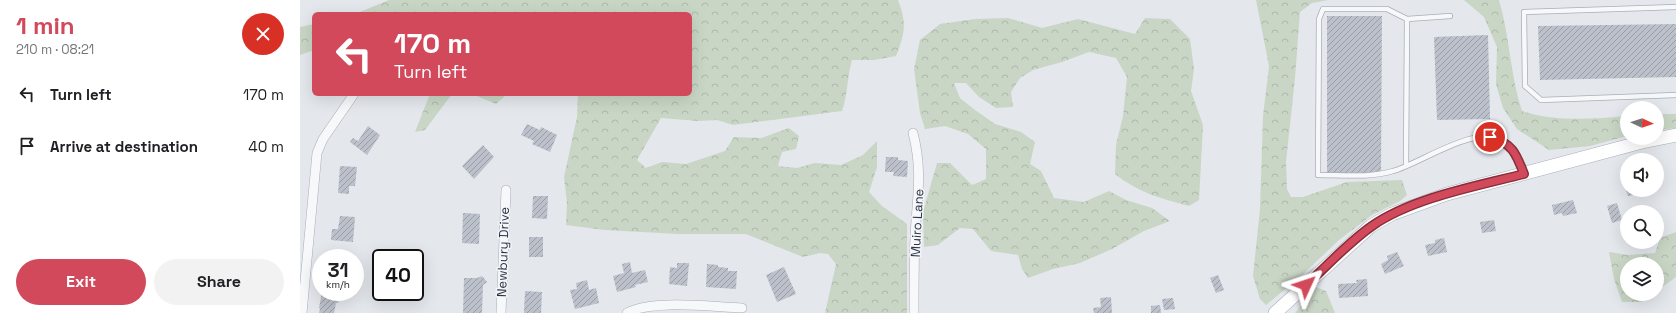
<!DOCTYPE html>
<meta charset="utf-8">
<style>
:root{--surface:#fff;--page:#f2f2f2;--text:#202124;--muted:#757577;--accent:#d1495b}
body{margin:0;font-family:"Space Grotesk",sans-serif;background:var(--page);color:var(--text);height:100vh;display:flex;flex-direction:column;font-size:15px;white-space:nowrap}
*{box-sizing:border-box;margin:0}
p{font-size:13px;color:var(--muted)}
.icon{flex:none;width:22px;height:22px;fill:none;stroke:currentColor;stroke-width:2;stroke-linecap:round;stroke-linejoin:round}
.map{position:relative;flex:1;overflow:hidden}
.sheet{display:flex;flex-direction:column;background:var(--surface);width:300px}
.sheet>*{flex:none}
.guide{position:absolute;left:12px;top:12px;width:380px;height:84px;border-radius:6px;box-shadow:0 4px 16px #0002;background:#d1495b;color:#fff;overflow:hidden}
.needle{width:26px;rotate:93deg}
.buttons{position:absolute;left:1320px;top:101px;display:grid;gap:8px}
.buttons a{display:grid;place-items:center;width:44px;height:44px;border-radius:50%;background:var(--surface);box-shadow:0 4px 16px #0002;font-size:20px}
.speed{position:absolute;left:12px;top:249px;display:flex;gap:8px;font-size:20px;font-weight:700;text-align:center}
.speed>*{display:grid;place-content:center;width:52px;height:52px;border-radius:50%;background:var(--surface);box-shadow:0 4px 16px #0002;line-height:1}
.speed small{font-size:10px;font-weight:400}
.speed .limit{border:2px solid #111;border-radius:6px;background:#fff;color:#111}
.pin{position:absolute;display:grid;place-items:center;width:34px;height:34px;color:#fff;margin:-17px;border:2px solid #fff;border-radius:50%;box-shadow:0 1px 4px #0007}
.me{position:absolute;width:44px;margin:-22px;rotate:48deg;stroke-linejoin:round;filter:drop-shadow(0 0 3px #0008)}
.turn{display:flex;align-items:center;gap:14px;height:84px;padding:0 16px;font-size:18px}
.turn .icon{width:52px;height:52px;stroke-width:2.5}
.turn b{display:block;font-size:28px;line-height:34px}
.round{display:grid;place-items:center;flex:none;width:42px;height:42px;border-radius:21px;background:var(--page)}
.summary{display:flex;align-items:center;justify-content:space-between;height:68px;padding:0 16px}
h1{font-size:24px;font-weight:700;line-height:30px;color:var(--accent)}
.action{display:flex;gap:8px;margin-top:auto;padding:8px 16px}
.action a{flex:1;height:46px;border-radius:24px;background:var(--accent);color:#fff;font-size:16px;font-weight:700;line-height:46px;text-align:center}
.action a+a{background:var(--page);color:var(--text)}
ul{padding:0;list-style:none}
li{display:flex;align-items:center;gap:12px;height:52px;padding:0 16px}
li div{flex:1}
li b{display:block;font-size:15px}
li em{font-style:normal}
main{display:flex;flex:1;min-height:0}
.map>svg:first-child{display:block}
.forest{fill:url(#forest-crowns)}
.building{fill:url(#building-hatch)}
.lines{fill:none;stroke-linecap:round;stroke-linejoin:round}
.lane-casing{stroke:#a9aeb7;stroke-width:6}
.street-casing{stroke:#a9aeb7;stroke-width:10}
.secondary-casing{stroke:#a9aeb7;stroke-width:14}
.lane{stroke:#f7f8fa;stroke-width:4.5}
.street{stroke:#f7f8fa;stroke-width:9}
.secondary{stroke:#fff;stroke-width:13}
.route-casing{stroke:#882f3b;stroke-width:10}
.route{stroke:#d1495b;stroke-width:7}
.labels{text-anchor:middle;dominant-baseline:central;stroke-width:3;stroke-linejoin:round;paint-order:stroke}
.street-label{font-size:13px;fill:#2b3445;stroke:#f4f6f9}
</style>
<main>
<section class="sheet">
<div class="summary"><div><h1>1 min</h1><p>210 m · 08:21</p></div><a class="round" style="background:#d93025;color:#fff"><svg class="icon" aria-label="close" viewBox="0 0 24 24"><path d="M6 6l12 12M18 6L6 18"/></svg></a></div>
<ul>
<li><svg class="icon" aria-label="left" viewBox="0 0 24 24"><path d="M17 20v-9H6M10 6l-5 5 5 5"/></svg><div><b>Turn left</b></div><em>170 m</em></li>
<li><svg class="icon" aria-label="arrive" viewBox="0 0 24 24"><path d="M6 21V4h12l-3 4 3 4H6"/></svg><div><b>Arrive at destination</b></div><em>40 m</em></li>
</ul>
<div class="action"><a>Exit</a><a>Share</a></div>
</section>
<div class="map">
<svg width="1376" height="313" viewBox="0 0 1376 313">
<defs>
<pattern id="forest-crowns" width="20" height="18" patternUnits="userSpaceOnUse"><rect width="20" height="18" fill="#c9d6c5"/><path d="M2 6a3 3 0 1 1 6 0M12 15a3 3 0 1 1 6 0" fill="none" stroke="#adb8ab"/></pattern>
<pattern id="building-hatch" width="6" height="6" patternUnits="userSpaceOnUse"><rect width="6" height="6" fill="#bbc0ca"/><path d="M-1 1l2-2M0 6l6-6M5 7l2-2" fill="none" stroke="#989da6"/></pattern>
</defs>
<rect width="100%" height="100%" fill="#e4e7ec"/>
<path class="forest" d="M 89,0 L 598,0 C 607,23 605,33 596,56 L 574,60 L 552,60 C 547,77 548,94 542,111 L 433,125 L 417,120 L 398,121 L 361,118 L 337,160 L 346,168 L 362,162 L 386,164 L 425,151 L 434,137 L 461,138 L 489,128 L 499,136 L 496,149 L 482,152 L 478,166 L 497,168 L 515,163 L 541,165 L 563,155 L 577,141 L 577,167 L 569,192 L 582,206 L 607,224 L 607,313 L 525,313 L 536,264 L 528,254 L 520,253 L 503,257 L 446,234 L 378,234 L 305,230 L 266,225 L 267,203 L 264,177 L 277,117 L 278,94 L 390,94 L 390,14 L 55,14 Z
M 956,0 L 1028,0 L 1012,3 L 1000,12 L 995,78 L 986,162 L 987,189 L 991,197 L 1003,197 L 1047,182 L 1102,180 L 1107,195 L 1100,201 L 1072,215 L 1039,240 L 1003,274 L 966,305 L 960,299 L 953,276 L 960,209 L 963,116 L 969,66 Z
M 1164,0 L 1199,0 C 1210,37 1210,75 1222,111 C 1256,122 1292,119 1327,116 L 1327,136 L 1290,146 L 1249,150 L 1217,129 L 1203,108 L 1196,84 L 1197,47 L 1184,17 Z
M 708,18 L 742,28 L 778,19 L 835,34 L 845,18 L 870,19 L 890,39 L 894,69 L 891,91 L 903,125 L 899,200 L 889,206 C 862,199 837,192 815,174 L 816,145 L 823,116 L 827,77 L 816,58 L 789,52 L 762,62 L 733,70 L 720,78 L 711,92 L 713,107 L 696,108 L 679,97 L 666,83 L 654,83 L 660,98 L 675,110 L 695,124 L 721,132 L 735,142 L 730,164 L 741,171 L 754,198 L 784,202 L 809,191 L 826,200 L 852,208 L 870,221 L 844,231 L 812,249 L 780,263 L 753,269 L 728,278 L 722,269 L 718,255 L 691,251 L 673,229 L 660,228 L 638,245 L 624,247 L 623,212 L 637,163 L 650,163 L 672,185 L 686,179 L 686,149 L 668,134 L 645,126 L 625,129 L 620,113 L 614,69 L 620,40 L 640,24 L 675,19 Z
M 14,24 L 14,50 L 0,55 L 0,27 Z
M 130,94 L 152,94 L 125,130 L 115,132 Z
M 172,94 L 207,94 L 196,104 Z
M 1357,114 L 1376,114 L 1376,128 L 1357,130 Z
M 1376,232 L 1376,277 L 1357,291 L 1357,264 L 1327,264 L 1327,294 L 1353,294 L 1341,302 L 1322,302 L 1314,279 L 1309,252 L 1328,255 L 1355,253 L 1360,238 Z
M 1016,287 L 1026,291 L 1035,313 L 995,313 Z"/>
<path class="building" d="M 1027,16 L 1082,16 L 1081,174 L 1027,173 Z
M 1376,24 L 1376,77 L 1240,80 L 1238,26 Z
M 1188,35 L 1190,119 L 1137,120 L 1134,37 Z
M 227,124 L 240,130 L 241,127 L 257,135 L 250,152 L 232,144 L 234,141 L 221,135 Z
M 68,126 L 80,135 L 67,155 L 50,142 L 53,138 L 58,141 Z
M 183,145 L 194,157 L 174,179 L 162,166 Z
M 586,157 L 598,157 L 598,160 L 608,161 L 607,177 L 593,176 L 594,172 L 585,172 Z
M 40,166 L 57,167 L 55,186 L 49,186 L 49,194 L 38,193 Z
M 1326,190 L 1338,190 L 1339,194 L 1328,196 Z
M 233,196 L 248,196 L 247,219 L 232,218 Z
M 1273,200 L 1277,213 L 1263,216 L 1262,213 L 1254,215 L 1252,205 Z
M 1317,203 L 1322,220 L 1312,223 L 1307,206 Z
M 163,213 L 180,214 L 179,244 L 162,243 Z
M 40,216 L 55,217 L 53,242 L 31,240 L 32,229 L 38,229 Z
M 1194,220 L 1196,231 L 1182,233 L 1180,222 Z
M 229,237 L 243,237 L 243,257 L 229,257 Z
M 1144,238 L 1147,252 L 1128,256 L 1125,245 L 1135,243 L 1135,240 Z
M 1097,252 L 1104,266 L 1085,274 L 1081,264 L 1088,260 L 1087,256 Z
M 330,262 L 332,273 L 345,270 L 348,282 L 335,285 L 336,287 L 317,292 L 313,276 L 324,273 L 322,264 Z
M 377,263 L 389,263 L 387,286 L 369,284 L 370,267 L 377,268 Z
M 407,264 L 418,265 L 418,267 L 428,268 L 428,271 L 437,271 L 436,289 L 406,287 Z
M 484,267 L 496,294 L 477,302 L 466,275 Z
M 918,275 L 924,290 L 916,293 L 910,278 Z
M 182,276 L 187,282 L 183,285 L 182,313 L 163,313 L 164,278 L 177,278 Z
M 1067,279 L 1068,296 L 1039,298 L 1038,284 L 1057,283 L 1056,280 Z
M 287,280 L 289,290 L 296,288 L 299,303 L 275,309 L 270,290 L 277,289 L 276,283 Z
M 225,291 L 242,292 L 241,313 L 224,313 Z
M 22,292 L 40,292 L 38,303 L 36,303 L 34,313 L 19,313 L 20,309 L 19,308 Z
M 811,297 L 812,313 L 794,313 L 793,308 L 801,307 L 800,298 Z
M 873,298 L 875,309 L 864,310 L 862,299 Z
M 860,305 L 861,313 L 851,313 L 851,306 Z"/>
<g class="lines">
<defs>
<path id="lane" d="M 1376,7 L 1224,12 L 1225,86 L 1241,100 L 1376,95
M 1150,16 L 1107,19 L 1087,9 L 1023,9 L 1019,19 L 1018,175 C 1042,175 1070,178 1093,171 C 1122,163 1176,123 1205,141 C 1214,147 1220,162 1223,172
M 1106,166 L 1107,19"/>
<path id="street" d="M 613,133 C 623,172 617,198 615,236 C 614,262 614,288 614,313
M 2,313 L 17,153 L 23,139 L 54,94
M 201,313 L 206,190
M 327,313 C 352,299 412,307 442,308"/>
<path id="secondary" d="M 975,313 L 1071,226 L 1092,214 L 1147,194 L 1342,142 L 1376,135"/>
</defs>
<use href="#lane" class="lane-casing"/>
<use href="#street" class="street-casing"/>
<use href="#secondary" class="secondary-casing"/>
<use href="#lane" class="lane"/>
<use href="#street" class="street"/>
<use href="#secondary" class="secondary"/>
</g>
<g class="lines">
<defs>
<path id="route" d="M 1006,285 C 1026,267 1050,241 1072,226 C 1112,198 1177,186 1224,174 C 1216,153 1212,143 1190,137"/>
</defs>
<use href="#route" class="route-casing"/>
<use href="#route" class="route"/>
</g>
<g class="labels">
<g class="street-label">
<text transform="translate(617 223) rotate(-87)">Muiro Lane</text>
<text transform="translate(203 252) rotate(-88)">Newbury Drive</text>
</g>
</g>
</svg>
<div class="buttons">
<a><svg class="needle" viewBox="-14 -14 28 28"><path d="M0-13l5 13h-10z" fill="#e53935"/><path d="M0 13l5-13h-10z" fill="#757577"/></svg></a>
<a><svg class="icon" aria-label="sound" viewBox="0 0 24 24"><path d="M4 9h4l5-4v14l-5-4H4zM17 9q2 3 0 6"/></svg></a>
<a><svg class="icon" aria-label="search" viewBox="0 0 24 24"><circle cx="10" cy="10" r="6"/><path d="M15 15l6 6"/></svg></a>
<a><svg class="icon" aria-label="layers" viewBox="0 0 24 24"><path d="M12 4l9 5-9 5-9-5zM3 14l9 5 9-5"/></svg></a>
</div>
<div class="speed"><div>31<small>km/h</small></div><div class="limit">40</div></div>
<div class="pin" style="left:1190px;top:137px;background:#d93025"><svg class="icon" aria-label="arrive" viewBox="0 0 24 24"><path d="M6 21V4h12l-3 4 3 4H6"/></svg></div>
<svg class="me" style="left:1006px;top:285px" viewBox="-20 -20 40 40"><path d="M0-17L14 15 0 8-14 15z" fill="#d1495b" stroke="#fff" stroke-width="4"/></svg>
<div class="guide">
<div class="turn"><svg class="icon" aria-label="left" viewBox="0 0 24 24"><path d="M17 20v-9H6M10 6l-5 5 5 5"/></svg><div><b>170 m</b>Turn left</div></div>
</div>
</div>
</main>
